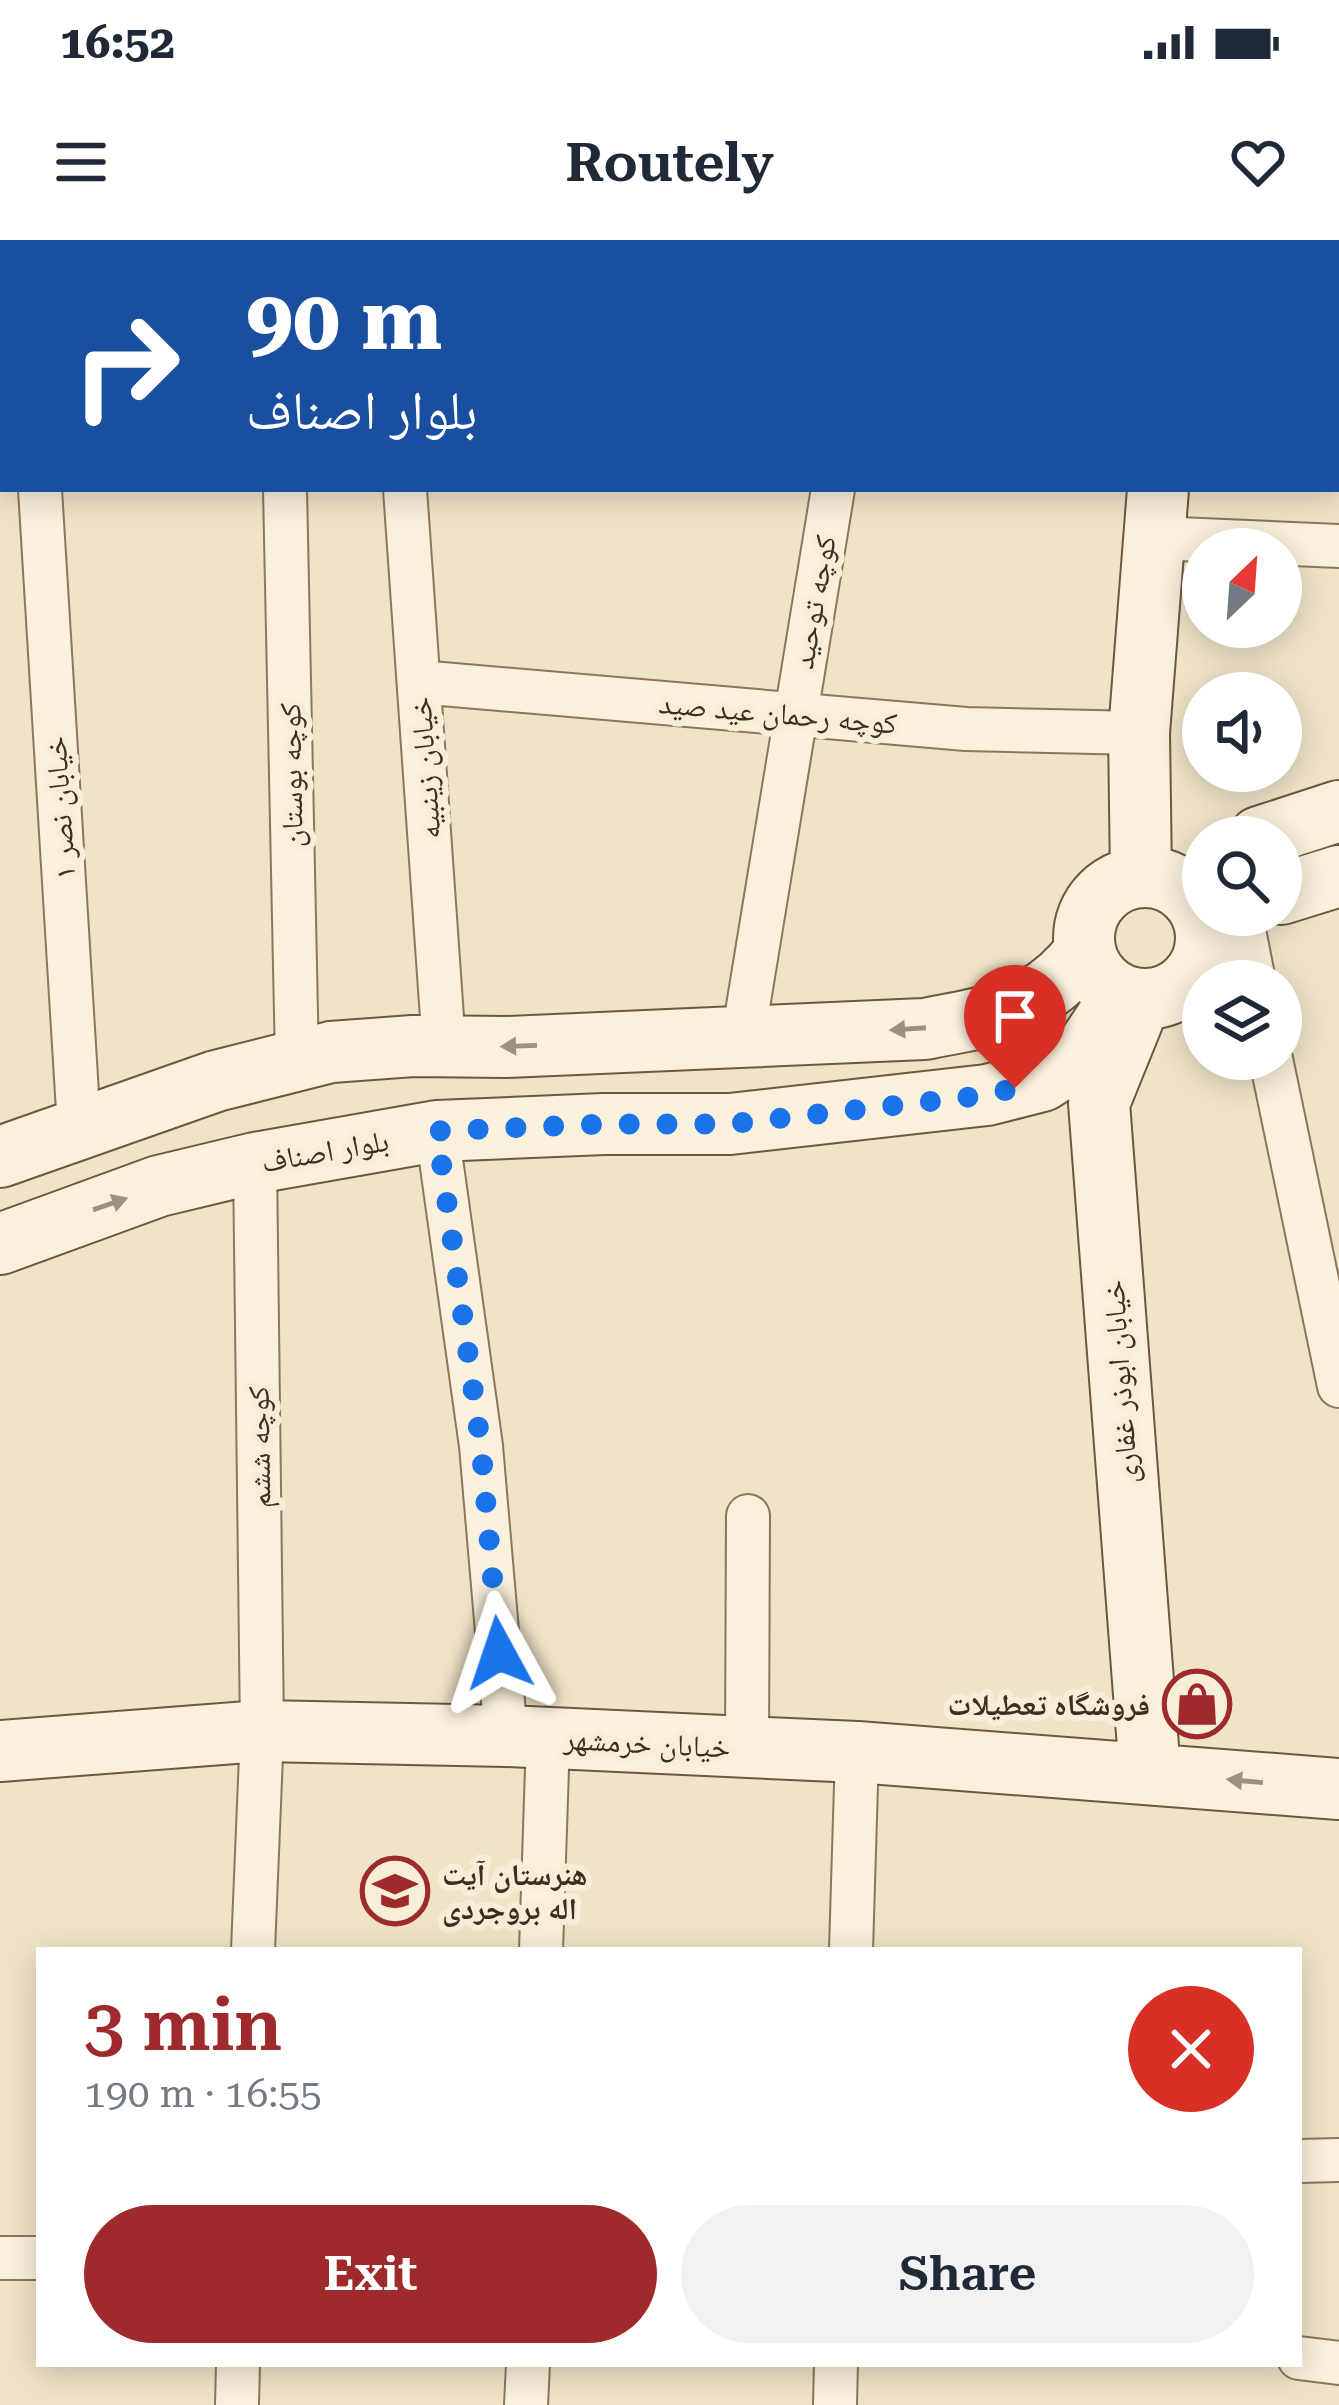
<!DOCTYPE html>
<meta charset="utf-8">
<style>
:root{--surface:#fff;--page:#f2f2f3;--text:#1f2937;--muted:#747a83;--accent:#9e2a2b}
body{margin:0;font-family:"Roboto Serif","Noto Naskh Arabic",serif;background:var(--page);color:var(--text);height:100vh;display:flex;flex-direction:column;font-size:45px;white-space:nowrap}
*{box-sizing:border-box;margin:0}
p{font-size:39px;color:var(--muted)}
.icon{flex:none;width:66px;height:66px;fill:none;stroke:currentColor;stroke-width:2;stroke-linecap:round;stroke-linejoin:round}
.map{position:relative;flex:1;overflow:hidden}
.sheet{position:absolute;left:36px;top:1707px;width:1266px;height:420px;display:flex;flex-direction:column;background:var(--surface);border-radius:0px;box-shadow:0 6px 30px #0003}
.sheet>*{flex:none}
.hud{position:absolute;left:0px;top:0px;width:1341px;height:252px;box-shadow:0 6px 30px #0003;background:#1a4fa0;color:#fff;overflow:hidden}
.needle{width:78px;rotate:25deg}
.controls{position:absolute;left:1182px;top:288px;display:grid;gap:24px}
.controls a{display:grid;place-items:center;width:120px;height:120px;border-radius:50%;background:var(--surface);box-shadow:0 6px 30px #0003;font-size:60px}
.pin{position:absolute;display:grid;place-items:center;width:102px;height:102px;color:#fff;margin:-123px -51px;border-radius:50% 50% 50% 0;rotate:-45deg;box-shadow:0 0 12px #0007}
.pin .icon{rotate:45deg}
.me{position:absolute;width:132px;margin:-66px;rotate:355deg;stroke-linejoin:round;filter:drop-shadow(0 0 9px #0008)}
.turn{display:flex;align-items:center;gap:42px;height:252px;padding:0 48px;font-size:54px}
.turn .icon{width:156px;height:156px;stroke-width:2.5}
.turn b{display:block;font-size:84px;line-height:102px}
.round{display:grid;place-items:center;flex:none;width:126px;height:126px;border-radius:63px;background:var(--page)}
.summary{display:flex;align-items:center;justify-content:space-between;height:204px;padding:0 48px}
h1{font-size:72px;font-weight:600;line-height:90px;color:var(--accent)}
.button{display:flex;gap:24px;margin-top:auto;padding:24px 48px}
.button a{flex:1;height:138px;border-radius:72px;background:var(--accent);color:#fff;font-size:48px;font-weight:600;line-height:138px;text-align:center}
.button a+a{background:var(--page);color:var(--text)}
.status{display:flex;justify-content:space-between;align-items:center;height:84px;padding:0 60px;background:var(--surface);direction:ltr}
.status svg{height:33px;fill:currentColor}
header{display:flex;justify-content:space-between;align-items:center;height:156px;padding:0 48px;background:var(--surface);font-size:54px;font-weight:600}
.map>svg:first-child{display:block}
.lines{fill:none;stroke-linecap:round;stroke-linejoin:round}
.street-casing{stroke:#8d765c;stroke-width:46}
.secondary-casing{stroke:#6f573f;stroke-width:64}
.street{stroke:#faf1dc;stroke-width:42}
.secondary{stroke:#faf1dc;stroke-width:60}
.oneway{fill:#9c907e}
.route{stroke:#1a73e8;stroke-width:21;stroke-dasharray:0 37.8}
.labels{text-anchor:middle;dominant-baseline:central;stroke-width:12;stroke-linejoin:round;paint-order:stroke}
.street-label{font-size:30px;fill:#3d2e20;stroke:#f7eed8}
.poi-label{font-size:30px;font-weight:bold;fill:#3d2e20;stroke:#f7eed8;text-anchor:end}
</style>
<div class="status"><b>16:52</b><svg viewBox="0 0 49 12"><path d="M0 12V9h3v3zM5 12V6h3v6zM10 12V3h3v9zM15 12V0h3v12zM26 1h20v11H26zM47 4h2v5h-2z"/></svg></div>
<header><svg class="icon" aria-label="menu" viewBox="0 0 24 24"><path d="M4 6h16M4 12h16M4 18h16"/></svg>Routely<svg class="icon" aria-label="heart" viewBox="0 0 24 24"><path d="M12 20l-8-8c-3-5 5-10 8-4 3-6 11-1 8 4z"/></svg></header>
<div class="map">
<svg width="1339" height="2165" viewBox="0 0 1339 2165">
<rect width="100%" height="100%" fill="#f0e4c8"/>
<g class="lines">
<defs>
<path id="street" d="M 24,0 L 25,3
M 387,0 L 388,3
M 797,3 L 806,0
M 1338,21 L 1339,21
M 40,249 L 79,887
M 285,249 L 297,821
M 405,249 L 444,806
M 1155,298 L 1339,306
M 419,442 L 966,489 L 1139,493
M 1241,675 L 1254,741
M 743,797 L 833,249
M 1271,819 L 1339,1146
M 437,891 L 481,1206 L 506,1496
M 747,1508 L 748,1276
M 253,1710 L 262,1491 L 255,923
M 541,1710 L 548,1498
M 851,1710 L 857,1512
M 1299,1921 L 1339,1920
M 0,2018 L 39,2018
M 1299,2118 L 1339,2123
M 237,2165 L 238,2124
M 526,2165 L 528,2124
M 835,2165 L 836,2124"/>
<path id="secondary" d="M 1174,3 L 1174,0
M 1259,597 L 1339,571
M 1141,636 L 1139,493 L 1158,249
M1084 698a61 61 0 1 1 122 0a61 61 0 1 1-122 0Z
M 1281,654 L 1339,636
M 1135,774 L 1099,863 L 1150,1533
M 0,917 L 216,841 L 331,812 L 413,806 L 506,807 L 924,789 C 990,777 1043,769 1085,711
M 0,1004 L 159,946 L 255,923 L 437,891 L 604,884 L 730,884 L 987,855 L 1042,841 L 1081,816 L 1122,755
M 0,1511 L 262,1491 L 506,1496 L 857,1512 L 1339,1549"/>
</defs>
<use href="#street" class="street-casing"/>
<use href="#secondary" class="secondary-casing"/>
<use href="#street" class="street"/>
<use href="#secondary" class="secondary"/>
</g>
<defs><path id="oneway-solid" d="M-6-.8H1V-3.2L6.5 0L1 3.2V.8H-6Z" transform="scale(3)"/></defs>
<g class="oneway">
<use href="#oneway-solid" transform="translate(908 789) rotate(176)"/>
<use href="#oneway-solid" transform="translate(519 806) rotate(178)"/>
<use href="#oneway-solid" transform="translate(110 964) rotate(-19)"/>
<use href="#oneway-solid" transform="translate(1245 1541) rotate(-175)"/>
</g>
<g class="lines">
<path class="route" d="M 499,1413 L 481,1206 L 437,891 L 604,884 L 730,884 L 987,855 L 1015,848"/>
</g>
<defs>
<symbol id="shop-ring" viewBox="-11 -11 22 22"><circle r="9.5" fill="#f7eed8" stroke="#9e2a2b" stroke-width="1.5"/><path d="M-5-2.5h2.3a2.7 3.5 0 0 1 5.4 0H5L5.5 6h-11ZM-1.5-2.5h3a1.5 2.3 0 0 0-3 0Z" fill="#9e2a2b"/></symbol>
<symbol id="school-ring" viewBox="-11 -11 22 22"><circle r="9.5" fill="#f7eed8" stroke="#9e2a2b" stroke-width="1.5"/><path d="M0-5L7-2L0 1L-7-2ZM-4 1L0 2.5L4 1V4Q0 6-4 4Z" fill="#9e2a2b"/></symbol>
</defs>
<g fill-rule="evenodd">
<use href="#shop-ring" x="1159" y="1426" width="76" height="76"/>
<use href="#school-ring" x="357" y="1613" width="76" height="76"/>
</g>
<g class="labels">
<g class="street-label">
<text transform="translate(814 362) rotate(-80)">کوچه توحید</text>
<text transform="translate(778 473) rotate(5)">کوچه رحمان عید صید</text>
<text transform="translate(425 528) rotate(-94)">خیابان زینبیه</text>
<text transform="translate(291 535) rotate(-91)">کوچه بوستان</text>
<text transform="translate(60 568) rotate(-94)">خیابان نصر ۱</text>
<text transform="translate(325 911) rotate(-10)">بلوار اصناف</text>
<text transform="translate(1120 1142) rotate(-94)">خیابان ابوذر غفاری</text>
<text transform="translate(259 1207) rotate(-91)">کوچه ششم</text>
<text transform="translate(647 1503) rotate(3)">خیابان خرمشهر</text>
</g>
<g class="poi-label">
<text x="1150" y="1464">فروشگاه تعطیلات</text>
<text x="442" y="1634" text-anchor="start">هنرستان آیت<tspan x="442" dy="34">اله بروجردی</tspan></text>
</g>
</g>
</svg>
<div class="controls">
<a><svg class="needle" viewBox="-14 -14 28 28"><path d="M0-13l5 13h-10z" fill="#e53935"/><path d="M0 13l5-13h-10z" fill="#747a83"/></svg></a>
<a><svg class="icon" aria-label="sound" viewBox="0 0 24 24"><path d="M4 9h4l5-4v14l-5-4H4zM17 9q2 3 0 6"/></svg></a>
<a><svg class="icon" aria-label="search" viewBox="0 0 24 24"><circle cx="10" cy="10" r="6"/><path d="M15 15l6 6"/></svg></a>
<a><svg class="icon" aria-label="layers" viewBox="0 0 24 24"><path d="M12 4l9 5-9 5-9-5zM3 14l9 5 9-5"/></svg></a>
</div>
<div class="pin" style="left:1015px;top:848px;background:#d93025"><svg class="icon" aria-label="arrive" viewBox="0 0 24 24"><path d="M6 21V4h12l-3 4 3 4H6"/></svg></div>
<svg class="me" style="left:499px;top:1413px" viewBox="-20 -20 40 40"><path d="M0-17L14 15 0 8-14 15z" fill="#1a73e8" stroke="#fff" stroke-width="4"/></svg>
<div class="hud">
<div class="turn"><svg class="icon" aria-label="right" viewBox="0 0 24 24"><path d="M7 20v-9h11M14 6l5 5-5 5"/></svg><div><b>90 m</b>بلوار اصناف</div></div>
</div>
<section class="sheet">
<div class="summary"><div><h1>3 min</h1><p>190 m · 16:55</p></div><a class="round" style="background:#d93025;color:#fff"><svg class="icon" aria-label="close" viewBox="0 0 24 24"><path d="M6 6l12 12M18 6L6 18"/></svg></a></div>
<div class="button"><a>Exit</a><a>Share</a></div>
</section>
</div>
